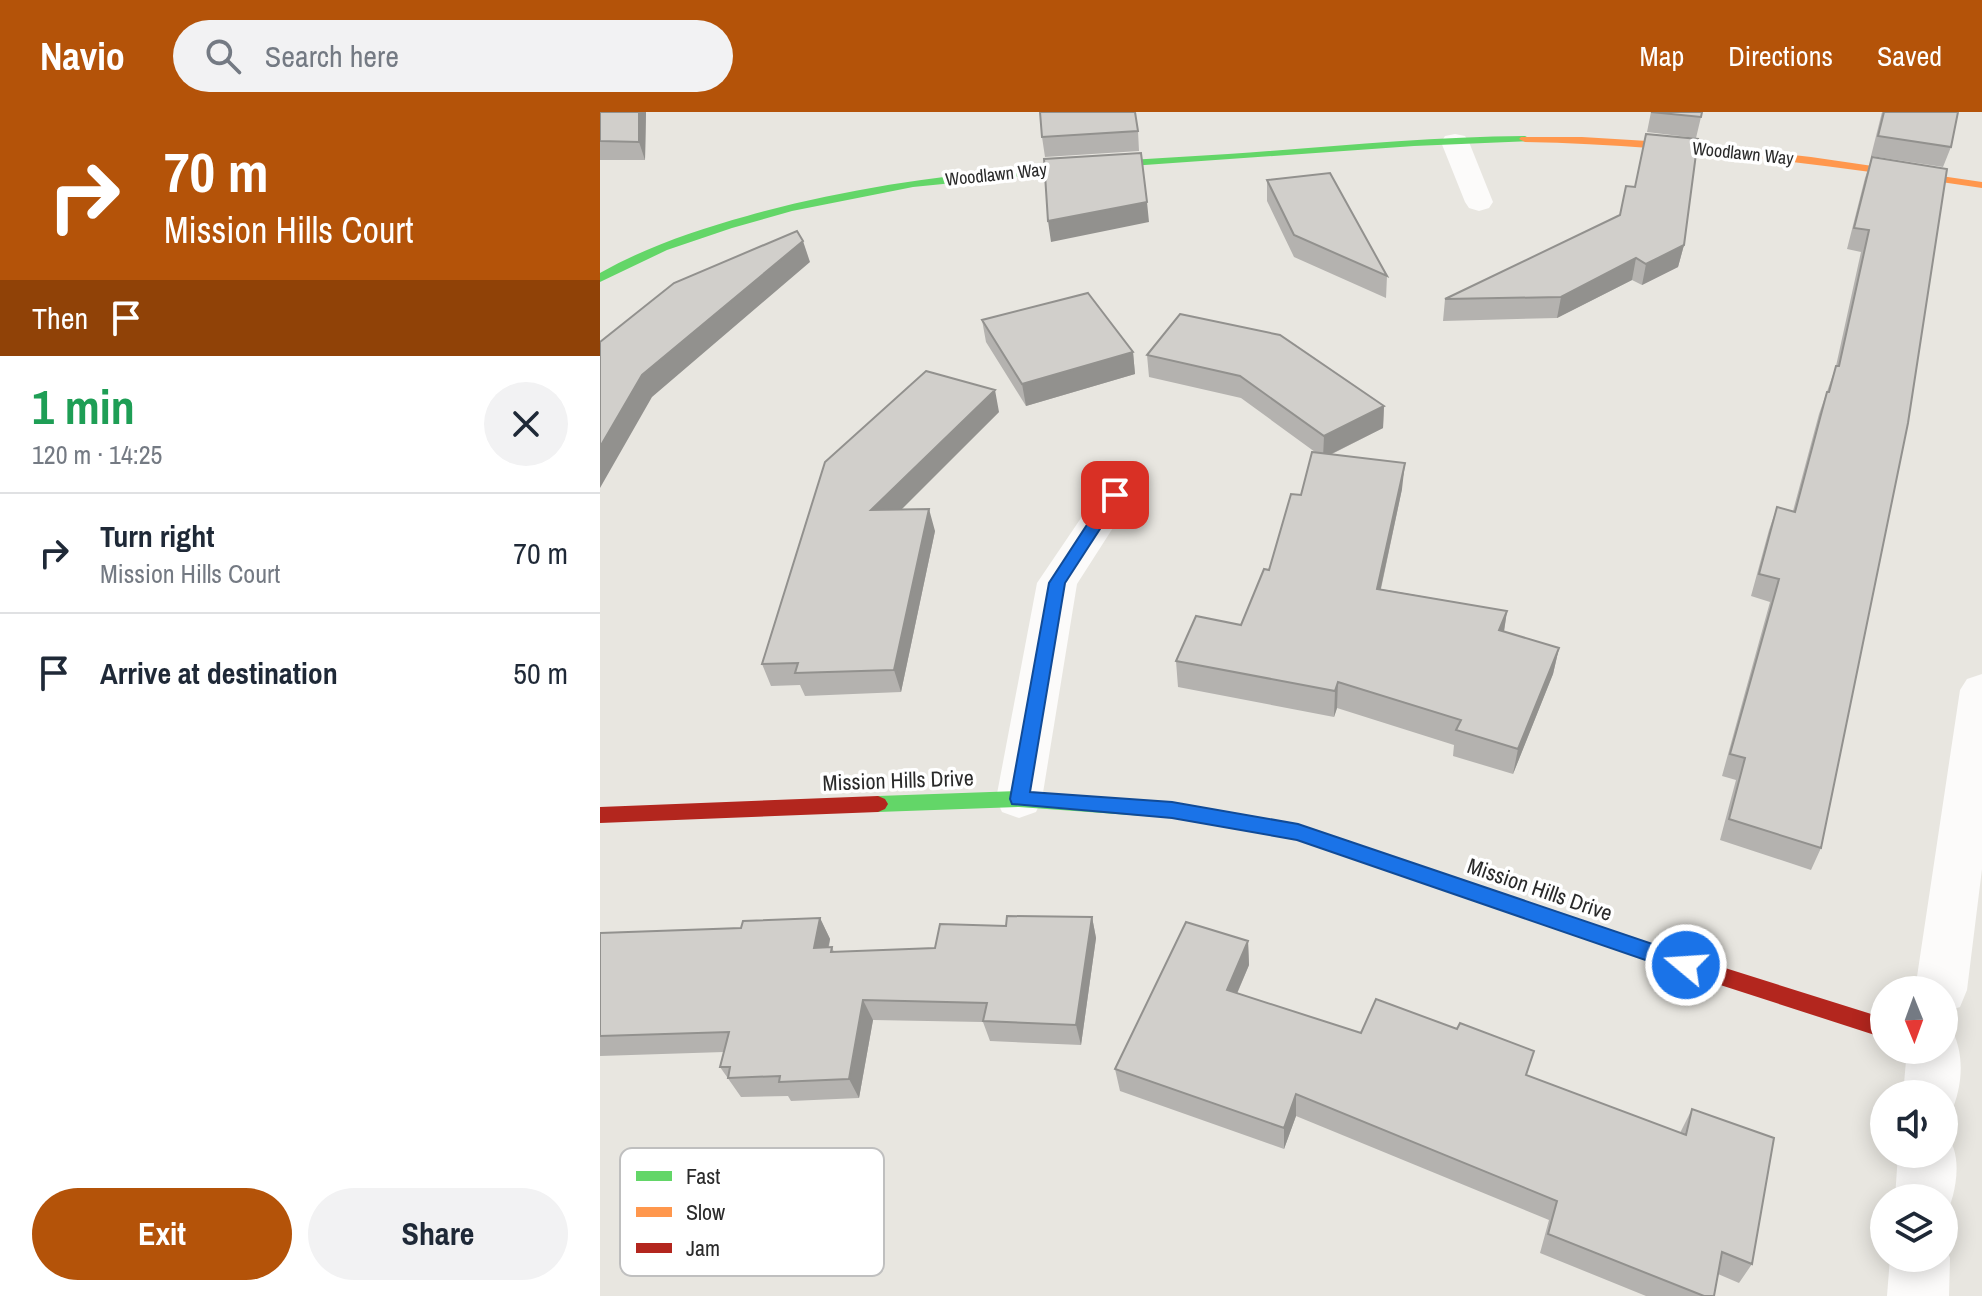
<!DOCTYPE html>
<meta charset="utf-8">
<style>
:root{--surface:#fff;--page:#f2f2f3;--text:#1f2937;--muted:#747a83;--line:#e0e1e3;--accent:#b45309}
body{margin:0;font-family:"Archivo Narrow",sans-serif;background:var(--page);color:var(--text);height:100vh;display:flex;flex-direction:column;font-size:30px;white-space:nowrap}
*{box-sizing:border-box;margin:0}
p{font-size:26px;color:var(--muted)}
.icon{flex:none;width:44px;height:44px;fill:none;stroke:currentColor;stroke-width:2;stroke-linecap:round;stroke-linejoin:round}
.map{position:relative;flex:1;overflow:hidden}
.sheet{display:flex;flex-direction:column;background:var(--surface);width:600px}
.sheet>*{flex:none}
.hud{background:#b45309;color:#fff;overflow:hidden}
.needle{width:52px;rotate:179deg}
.buttons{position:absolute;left:1270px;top:864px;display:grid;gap:16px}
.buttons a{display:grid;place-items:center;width:88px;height:88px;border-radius:50%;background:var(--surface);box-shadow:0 4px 20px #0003;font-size:40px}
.pin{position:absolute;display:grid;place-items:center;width:68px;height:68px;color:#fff;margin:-34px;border-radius:16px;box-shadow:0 4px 12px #0006}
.me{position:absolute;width:88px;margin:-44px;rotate:288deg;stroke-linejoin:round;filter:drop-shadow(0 0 6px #0008)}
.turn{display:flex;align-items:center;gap:28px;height:168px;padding:0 32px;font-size:36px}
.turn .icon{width:104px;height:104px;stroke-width:2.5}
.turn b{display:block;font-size:56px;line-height:68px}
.then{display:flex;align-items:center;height:76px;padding:0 32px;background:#0003;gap:16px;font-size:30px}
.round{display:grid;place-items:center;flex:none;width:84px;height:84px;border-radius:42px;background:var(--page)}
.overview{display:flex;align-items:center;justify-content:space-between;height:136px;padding:0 32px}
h1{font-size:48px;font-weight:800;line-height:60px;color:#1e9e55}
.button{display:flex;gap:16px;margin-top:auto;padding:16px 32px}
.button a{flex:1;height:92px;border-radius:48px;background:var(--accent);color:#fff;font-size:32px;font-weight:800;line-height:92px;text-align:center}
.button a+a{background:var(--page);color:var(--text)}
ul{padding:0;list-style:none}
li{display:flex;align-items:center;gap:24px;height:120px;padding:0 32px;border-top:2px solid var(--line)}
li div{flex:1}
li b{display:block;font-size:30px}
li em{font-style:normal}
header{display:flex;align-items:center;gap:48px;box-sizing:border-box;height:112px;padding:0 40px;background:var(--accent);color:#fff}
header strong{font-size:38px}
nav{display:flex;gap:44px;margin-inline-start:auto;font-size:28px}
.search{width:560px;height:72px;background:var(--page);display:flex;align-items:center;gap:20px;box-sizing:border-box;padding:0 28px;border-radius:44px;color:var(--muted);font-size:30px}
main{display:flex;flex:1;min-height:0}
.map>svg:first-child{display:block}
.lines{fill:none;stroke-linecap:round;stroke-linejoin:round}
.street{fill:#fcfbfa;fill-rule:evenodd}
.fast{fill:#63d668;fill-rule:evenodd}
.slow{fill:#ff974d;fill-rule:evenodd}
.jam{fill:#b3261e;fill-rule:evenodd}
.wall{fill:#b4b2af}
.shaded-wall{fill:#92918e}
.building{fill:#d1cfcb;stroke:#92918e;stroke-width:2}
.route{fill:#1a73e8;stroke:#114b97;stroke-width:2}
.labels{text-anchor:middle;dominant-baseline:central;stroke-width:7;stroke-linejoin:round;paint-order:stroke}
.far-street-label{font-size:18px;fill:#2a2a2a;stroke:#fff}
.street-label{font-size:22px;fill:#2a2a2a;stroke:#fff}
.key{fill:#fff;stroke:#bfbfbf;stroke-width:2}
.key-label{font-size:22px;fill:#2a2a2a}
</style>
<header>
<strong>Navio</strong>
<div class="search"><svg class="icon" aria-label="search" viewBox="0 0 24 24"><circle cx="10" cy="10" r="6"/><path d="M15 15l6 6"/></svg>Search here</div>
<nav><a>Map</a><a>Directions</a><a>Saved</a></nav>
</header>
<main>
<section class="sheet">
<div class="hud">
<div class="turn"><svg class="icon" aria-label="right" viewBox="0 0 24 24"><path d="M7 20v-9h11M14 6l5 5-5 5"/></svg><div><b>70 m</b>Mission Hills Court</div></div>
<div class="then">Then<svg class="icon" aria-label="arrive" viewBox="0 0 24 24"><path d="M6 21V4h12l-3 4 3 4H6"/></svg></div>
</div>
<div class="overview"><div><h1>1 min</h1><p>120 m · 14:25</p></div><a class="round"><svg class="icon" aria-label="close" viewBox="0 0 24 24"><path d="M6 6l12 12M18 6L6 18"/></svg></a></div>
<ul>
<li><svg class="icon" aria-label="right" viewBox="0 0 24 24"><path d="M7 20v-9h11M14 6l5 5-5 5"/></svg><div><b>Turn right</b><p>Mission Hills Court</p></div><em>70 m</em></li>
<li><svg class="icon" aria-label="arrive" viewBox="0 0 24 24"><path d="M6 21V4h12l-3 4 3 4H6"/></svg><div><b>Arrive at destination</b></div><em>50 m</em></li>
</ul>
<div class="button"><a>Exit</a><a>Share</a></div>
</section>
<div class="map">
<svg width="1382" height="1184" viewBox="0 0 1382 1184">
<rect width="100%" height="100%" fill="#e8e6e0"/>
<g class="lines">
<path class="street" d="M 855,22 L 865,24 L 869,30 L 893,90 L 889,96 L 879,99 L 869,96 L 865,90 L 841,30 L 845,24 Z
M 515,371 L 528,375 L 534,383 L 477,472 L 442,687 L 436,700 L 419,706 L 402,700 L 396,687 L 437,471 L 502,375 Z
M 1382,562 L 1382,757 L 1367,878 L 1360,895 L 1344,900 L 1344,878 L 1315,878 L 1360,578 L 1367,567 Z
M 1344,917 L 1353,920 C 1365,946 1362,975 1351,1001 L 1344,1003 L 1344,982 L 1303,982 L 1307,938 L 1344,938 Z
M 1344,1021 C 1365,1040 1356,1085 1344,1107 L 1344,1086 L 1295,1086 L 1298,1042 L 1344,1042 Z
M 1344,1131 L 1350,1146 L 1349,1184 L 1287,1184 L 1290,1146 L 1344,1146 Z"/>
<path class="fast" d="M 925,24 L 931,27 L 929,29 L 814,34 L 502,56 L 313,75 L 192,99 L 132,116 L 67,138 L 0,170 L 0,161 C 46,135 96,118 147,104 C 304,59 466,52 628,42 C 727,35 826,25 925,24 Z
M 419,679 L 572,690 L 698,712 L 1087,844 L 1094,846 L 1098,853 L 1094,860 L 1087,862 L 698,728 L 572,706 L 419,695 L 278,700 L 271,697 L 268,692 L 271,687 L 278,684 Z"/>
<path class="slow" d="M 921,25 L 982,25 L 1097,32 L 1211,45 L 1382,70 L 1382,76 C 1230,53 1079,33 925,30 L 919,27 Z"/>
<path class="jam" d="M 278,684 L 285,687 L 288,692 L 285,697 L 278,700 L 0,711 L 0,695 Z
M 1087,844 L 1284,906 L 1284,926 L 1080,860 L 1076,853 L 1080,846 Z"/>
</g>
<path class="wall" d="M 0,0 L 46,0 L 45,48 L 0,48 Z
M 1051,0 L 1101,5 L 1096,26 L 1047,20 Z
M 1282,0 L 1358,0 L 1351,35 L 1343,55 L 1271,44 Z
M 538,19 L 539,39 L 445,45 L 442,25 Z
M 1272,45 L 1347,57 L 1221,736 L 1211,758 L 1120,728 L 1136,668 L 1122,664 L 1170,490 L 1151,484 L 1169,418 L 1177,395 L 1193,399 L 1219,302 L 1236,254 L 1261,140 L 1247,137 L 1265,66 Z
M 667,68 L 787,164 L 786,186 L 694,145 L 667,89 Z
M 1020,103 L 1084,133 L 1078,155 L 1042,173 L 1032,168 L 957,206 L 843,209 L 845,187 Z
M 382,208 L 533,240 L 535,262 L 426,294 L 386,230 Z
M 547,243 L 784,294 L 783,316 L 732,342 L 802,377 L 781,477 L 907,499 L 904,520 L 959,536 L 953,562 L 913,662 L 853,644 L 854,633 L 737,596 L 734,605 L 578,575 L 576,549 L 641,513 L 669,458 L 701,383 L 715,340 L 641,286 L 549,265 Z
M 399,300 L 301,397 L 335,419 L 301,580 L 205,584 L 200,573 L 171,574 L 162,552 L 225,350 Z
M 492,805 L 496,826 L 481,933 L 390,929 L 383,910 L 273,908 L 259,986 L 191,989 L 188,984 L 141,985 L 120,955 L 124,940 L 0,944 L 0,821 L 141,816 L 220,806 L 230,827 L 229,835 L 232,835 L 234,840 L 335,836 L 406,814 Z
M 648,829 L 649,853 L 637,882 L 761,921 L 927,963 L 1080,1021 L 1092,997 L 1152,1152 L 1139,1171 L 1118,1162 L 1114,1184 L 1046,1184 L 940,1141 L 949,1108 L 696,1004 L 684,1037 L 520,979 L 515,957 Z"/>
<path class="shaded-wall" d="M 39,0 L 46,0 L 45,48 L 39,30 Z
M 547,90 L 549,110 L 451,130 L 448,109 Z
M 203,129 L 210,150 L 52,285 L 0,376 L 0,335 L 42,263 Z
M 1084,133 L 1078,155 L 1042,173 L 1046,152 Z
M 1036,146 L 1032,168 L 957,206 L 961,185 Z
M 533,240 L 535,262 L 426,294 L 422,272 Z
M 395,278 L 399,300 L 278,421 L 271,398 Z
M 784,294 L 783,316 L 723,346 L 724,324 Z
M 805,351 L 802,377 L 775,503 L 777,477 Z
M 329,397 L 335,419 L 301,580 L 294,558 Z
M 907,499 L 903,525 L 899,518 Z
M 959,536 L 953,562 L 913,662 L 918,637 Z
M 738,570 L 737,596 L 734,605 L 735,579 Z
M 492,805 L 496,826 L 481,933 L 476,913 Z
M 220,806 L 230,827 L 224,856 L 214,836 Z
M 648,829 L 649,853 L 628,902 L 627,878 Z
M 263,888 L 273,908 L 259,986 L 249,967 Z
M 696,982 L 696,1004 L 684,1037 L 684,1016 Z"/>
<path class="building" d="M 0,0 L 39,0 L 39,30 L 0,29 Z
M 440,0 L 535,0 L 538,19 L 442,25 Z
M 1051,0 L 1102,0 L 1101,5 Z
M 1284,0 L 1358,0 L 1351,35 L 1278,24 Z
M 1046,22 L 1098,27 L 1084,133 L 1046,152 L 1036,146 L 961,185 L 845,187 L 1020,103 L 1026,74 L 1035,75 Z
M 541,41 L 547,90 L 448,109 L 444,47 Z
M 1272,45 L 1347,57 L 1308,311 L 1221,736 L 1129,707 L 1145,646 L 1130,642 L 1179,467 L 1159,462 L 1177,395 L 1195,400 L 1227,280 L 1229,280 L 1236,254 L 1239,254 L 1269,118 L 1254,116 Z
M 730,61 L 787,164 L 694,123 L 667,68 Z
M 197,119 L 203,129 L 42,263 L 0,335 L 0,230 L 74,171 Z
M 488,181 L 533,240 L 422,272 L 382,208 Z
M 580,202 L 680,223 L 784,294 L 724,324 L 640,264 L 547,243 Z
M 326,259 L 395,278 L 271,398 L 329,397 L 294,558 L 195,561 L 198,551 L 162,552 L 225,350 Z
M 712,340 L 805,351 L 777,477 L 907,499 L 899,518 L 959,536 L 918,637 L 856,618 L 861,608 L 738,570 L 735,579 L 576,549 L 596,504 L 641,513 L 664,457 L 669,458 L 691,382 L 701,383 Z
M 407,804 L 492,805 L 476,913 L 383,909 L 387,891 L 263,888 L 249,967 L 179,970 L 180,964 L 128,966 L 130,955 L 120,955 L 129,920 L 0,924 L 0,821 L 141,816 L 143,809 L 220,806 L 214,836 L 232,835 L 231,840 L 335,836 L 340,812 L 406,814 Z
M 586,810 L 648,829 L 627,878 L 761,921 L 776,887 L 857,917 L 860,911 L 934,939 L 926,963 L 1086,1023 L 1092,997 L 1174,1026 L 1152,1152 L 1122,1140 L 1114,1184 L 1104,1184 L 948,1122 L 957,1089 L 696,982 L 684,1016 L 515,957 Z"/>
<path class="route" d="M 515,378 L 522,383 L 465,471 L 430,680 L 572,690 L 698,712 L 1094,846 L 1097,853 L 1094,859 L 1086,862 L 697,728 L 572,706 L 412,692 L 410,687 L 449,471 L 509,379 Z"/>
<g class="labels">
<g class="far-street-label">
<text transform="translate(1143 41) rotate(6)">Woodlawn Way</text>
<text transform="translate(396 62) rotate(-6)">Woodlawn Way</text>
</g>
<g class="street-label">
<text transform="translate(298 668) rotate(-2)">Mission Hills Drive</text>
<text transform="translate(940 777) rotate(19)">Mission Hills Drive</text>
</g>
</g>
<rect x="20" y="1036" width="264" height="128" rx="12" class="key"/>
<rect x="36" y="1059" width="36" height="10" fill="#63d668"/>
<rect x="36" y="1095" width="36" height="10" fill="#ff974d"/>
<rect x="36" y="1131" width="36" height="10" fill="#b3261e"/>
<g class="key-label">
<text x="86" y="1072">Fast</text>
<text x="86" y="1108">Slow</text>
<text x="86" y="1144">Jam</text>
</g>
</svg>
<div class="buttons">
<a><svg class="needle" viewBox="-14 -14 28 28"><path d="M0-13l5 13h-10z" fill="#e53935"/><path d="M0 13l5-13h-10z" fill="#747a83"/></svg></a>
<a><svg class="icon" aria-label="sound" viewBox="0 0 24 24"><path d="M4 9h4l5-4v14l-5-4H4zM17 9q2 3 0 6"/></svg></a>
<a><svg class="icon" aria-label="layers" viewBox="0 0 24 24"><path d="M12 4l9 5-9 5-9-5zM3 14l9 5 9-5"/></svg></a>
</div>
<div class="pin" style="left:515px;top:383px;background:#d93025"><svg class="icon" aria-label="arrive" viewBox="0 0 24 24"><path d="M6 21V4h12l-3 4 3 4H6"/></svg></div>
<svg class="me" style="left:1086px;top:853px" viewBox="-20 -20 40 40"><circle r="17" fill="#1a73e8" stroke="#fff" stroke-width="3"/><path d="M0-11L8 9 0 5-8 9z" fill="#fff"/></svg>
</div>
</main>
